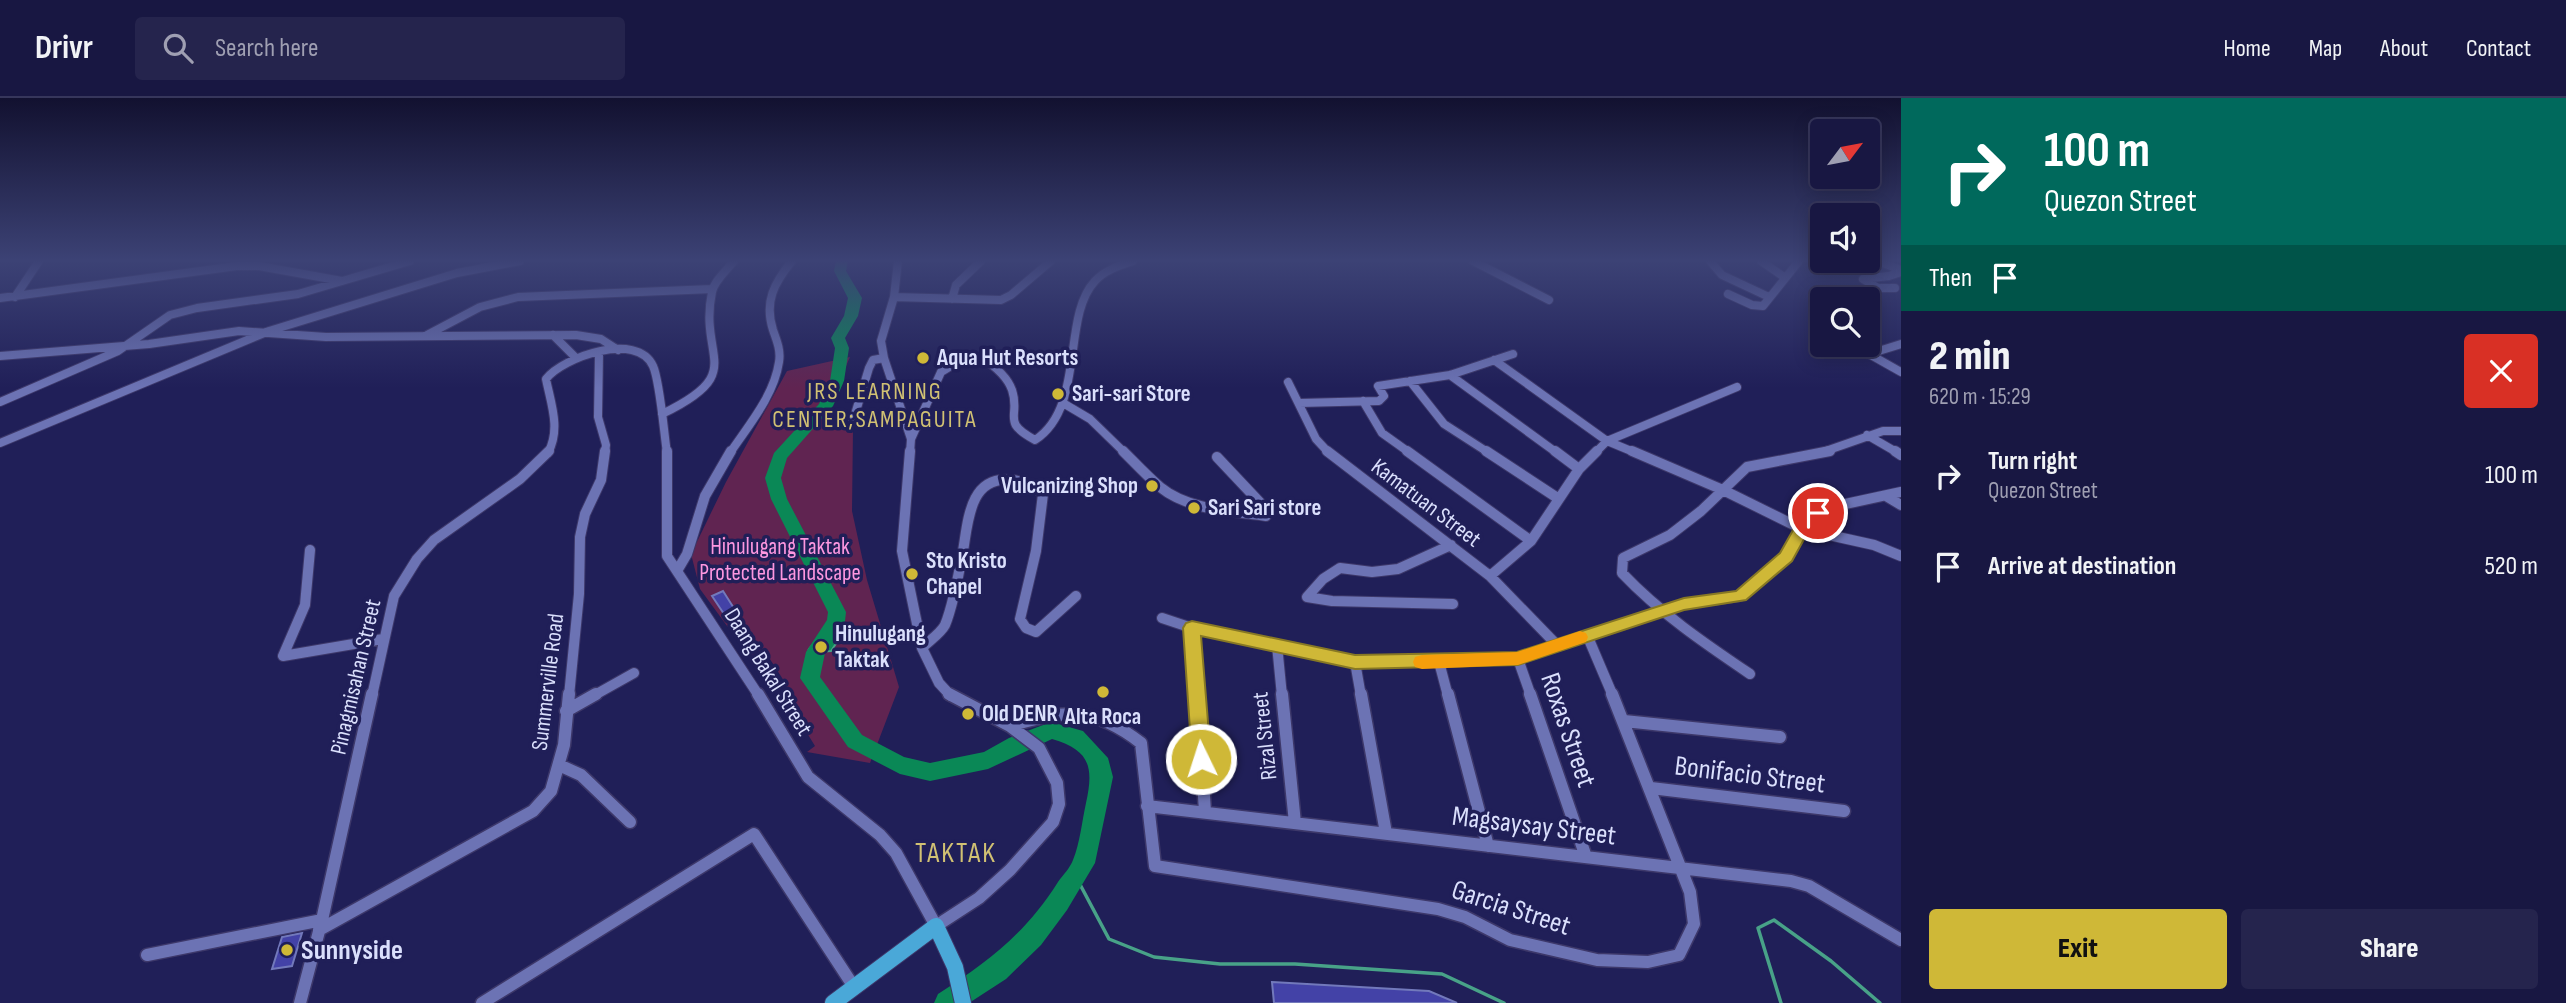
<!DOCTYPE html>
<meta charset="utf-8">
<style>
:root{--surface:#181742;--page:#25244d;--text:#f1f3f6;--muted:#9f9fb2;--line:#36365b;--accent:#cfb837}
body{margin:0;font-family:"Sofia Sans Condensed",sans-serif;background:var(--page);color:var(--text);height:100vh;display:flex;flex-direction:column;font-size:26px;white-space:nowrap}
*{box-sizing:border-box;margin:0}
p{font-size:23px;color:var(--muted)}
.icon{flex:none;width:38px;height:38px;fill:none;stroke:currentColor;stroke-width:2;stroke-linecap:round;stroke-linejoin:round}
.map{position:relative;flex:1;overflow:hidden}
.details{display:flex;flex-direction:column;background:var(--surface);width:665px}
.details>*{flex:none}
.banner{background:#00695c;color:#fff;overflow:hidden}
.needle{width:46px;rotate:58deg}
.controls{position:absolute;left:1810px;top:21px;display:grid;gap:14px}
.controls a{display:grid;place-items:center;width:70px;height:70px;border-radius:7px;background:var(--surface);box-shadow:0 4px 18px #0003,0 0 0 2px var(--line);font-size:35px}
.pin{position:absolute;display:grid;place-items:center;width:60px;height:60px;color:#fff;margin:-30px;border:4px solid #fff;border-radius:50%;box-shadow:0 2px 7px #0007}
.me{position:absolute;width:77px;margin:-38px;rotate:356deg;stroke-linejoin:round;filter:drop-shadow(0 0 5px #0008)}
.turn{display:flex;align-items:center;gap:24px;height:147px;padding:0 28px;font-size:32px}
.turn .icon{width:91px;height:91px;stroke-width:2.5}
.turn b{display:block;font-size:49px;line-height:60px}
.then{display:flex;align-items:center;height:66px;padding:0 28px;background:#0003;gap:14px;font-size:26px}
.round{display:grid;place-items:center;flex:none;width:74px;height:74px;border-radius:7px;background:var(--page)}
.summary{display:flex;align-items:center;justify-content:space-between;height:119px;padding:0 28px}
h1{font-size:42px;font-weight:800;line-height:52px}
.button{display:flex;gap:14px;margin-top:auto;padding:14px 28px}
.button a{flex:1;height:80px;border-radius:7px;background:var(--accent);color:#111;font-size:28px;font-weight:800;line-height:80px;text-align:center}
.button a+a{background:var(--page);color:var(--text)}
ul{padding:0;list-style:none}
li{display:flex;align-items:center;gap:21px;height:91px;padding:0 28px}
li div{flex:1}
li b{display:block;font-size:26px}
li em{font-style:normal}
header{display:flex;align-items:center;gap:42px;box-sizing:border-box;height:98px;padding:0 35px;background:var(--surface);border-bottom:2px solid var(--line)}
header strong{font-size:33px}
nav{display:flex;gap:38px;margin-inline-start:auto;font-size:24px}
.search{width:490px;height:63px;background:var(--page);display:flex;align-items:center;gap:18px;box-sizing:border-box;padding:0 24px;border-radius:7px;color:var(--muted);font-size:26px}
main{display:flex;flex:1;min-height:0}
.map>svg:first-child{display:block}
.green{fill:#602451}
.water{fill:#0a8856;stroke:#48a288;stroke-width:2}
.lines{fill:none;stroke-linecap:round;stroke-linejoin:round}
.stream{stroke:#48a288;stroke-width:3.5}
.river{fill:#0a8856;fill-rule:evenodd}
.building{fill:#4342a7;stroke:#7279bb;stroke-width:2}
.minor-far2-casing{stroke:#3d386a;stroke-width:10}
.minor-far1-casing{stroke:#3d386a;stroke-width:12}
.minor-casing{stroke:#3d386a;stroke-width:15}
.major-casing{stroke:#3d386a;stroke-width:18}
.minor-far2{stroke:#6c73b4;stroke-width:8}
.minor-far1{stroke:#6c73b4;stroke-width:10}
.minor{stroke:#6c73b4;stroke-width:12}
.major{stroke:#4aa8d8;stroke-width:16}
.route{fill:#cfb837;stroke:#877824;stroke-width:2}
.slow{fill:#f59e0b}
.poi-dot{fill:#cfb837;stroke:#201f58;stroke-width:2.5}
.labels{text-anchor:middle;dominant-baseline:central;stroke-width:7;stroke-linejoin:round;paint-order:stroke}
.poi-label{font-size:23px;font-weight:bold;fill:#dadffc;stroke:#201f58;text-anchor:start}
.street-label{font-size:23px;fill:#dadffc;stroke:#201f58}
.park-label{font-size:23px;fill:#fd97e0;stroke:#201f58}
.neighbourhood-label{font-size:24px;letter-spacing:2px;fill:#d1c173;stroke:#201f58}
.near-street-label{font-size:28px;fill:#dadffc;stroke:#201f58}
.near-neighbourhood-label{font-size:28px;letter-spacing:2px;fill:#d1c173;stroke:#201f58}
.near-poi-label{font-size:28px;font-weight:bold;fill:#dadffc;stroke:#201f58;text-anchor:start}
</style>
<header>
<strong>Drivr</strong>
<div class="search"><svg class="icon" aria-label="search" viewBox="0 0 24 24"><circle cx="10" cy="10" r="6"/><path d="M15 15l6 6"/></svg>Search here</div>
<nav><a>Home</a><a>Map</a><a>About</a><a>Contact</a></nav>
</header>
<main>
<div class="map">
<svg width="1901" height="905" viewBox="0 0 1901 905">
<rect width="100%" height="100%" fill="#201f58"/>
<path class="green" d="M 850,259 L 832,300 L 827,329 L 853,331 L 852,413 L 867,482 L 899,589 L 870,665 L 807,654 L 815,648 L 778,588 L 784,583 L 768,558 L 749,558 L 700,491 L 691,456 L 726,384 L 787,273 Z"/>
<path class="water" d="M 834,503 L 842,514 L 837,544 L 831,553 L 816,554 L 809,551 L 831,524 Z"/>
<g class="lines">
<path class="stream" d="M 1075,777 L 1109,841 L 1154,859 L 1220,866 L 1295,866 L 1442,876 L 1504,905
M 1781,905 L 1758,830 L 1774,822 L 1831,863 L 1880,905"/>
<path class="river" d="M 836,163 L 848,163 L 846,173 L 862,200 L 858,218 L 845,240 L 849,250 L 844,283 L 833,308 L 787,360 L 781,380 L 787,401 L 846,514 L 845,523 L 825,555 L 820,579 L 862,637 L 904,659 L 930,665 L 984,654 L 1009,640 L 1051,624 L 1083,633 L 1108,660 L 1113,679 L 1095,765 L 1067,812 L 1041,847 L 1006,881 L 969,905 L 934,905 L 938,896 C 989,863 1025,836 1058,784 C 1063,777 1070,770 1073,762 C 1080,745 1082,723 1086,705 C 1094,669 1090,652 1052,641 L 988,671 L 930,683 L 900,676 L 848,649 L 800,580 L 806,554 L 827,522 L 828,514 L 771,401 L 765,380 L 774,355 L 819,306 L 830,283 L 835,250 L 831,240 L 844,218 L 848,200 L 834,173 Z"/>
</g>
<path class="building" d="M 723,493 L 744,526 L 734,531 L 712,498 Z
M 302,835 L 292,868 L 272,871 L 282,839 Z
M 1272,884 L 1429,893 L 1457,905 L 1274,905 Z"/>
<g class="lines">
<defs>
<path id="minor-far2" d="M 898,163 L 894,199 L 881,243 L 884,260 L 911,341 L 910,355
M 1473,163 L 1549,202
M 1710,163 L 1722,177 L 1769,199
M 1761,163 L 1784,179
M 1878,163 L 1901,172
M 1895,190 L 1878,190 L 1863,181 L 1889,178 L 1901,174
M 1728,196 L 1752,207 L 1763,208 L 1799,163
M 15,199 L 39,163
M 894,199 L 1001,202 L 1011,197 L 1051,163
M 0,200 L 237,168 L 259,168 L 342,183
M 952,201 L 956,187 L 981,163
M 427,237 L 480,209 L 518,199 L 712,191
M 553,237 L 575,259
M 599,255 L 598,319 L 606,347 L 605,355
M 1869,256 L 1901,274
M 1869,256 L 1901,246
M 0,258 L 149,246 L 239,233 L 326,239 L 576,237 L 601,241 L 618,252
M 1494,262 L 1607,343 L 1636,355
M 1450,277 L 1557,355
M 1410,283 L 1444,326 L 1489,355
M 1288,284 L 1316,341 L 1329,355
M 1363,303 L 1382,335 L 1410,355
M 0,304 L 118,253 L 170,217 L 197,210 L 298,196 L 410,163
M 1063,305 L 1090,321 L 1125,355
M 1299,305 L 1379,303 L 1384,298 L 1378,288 L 1450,277 L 1513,256
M 662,316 C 749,274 698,261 712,194 C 714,183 727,172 734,163
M 853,323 L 869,270 L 873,262 L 884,260
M 1867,337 L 1898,355
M 911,341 L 941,274 L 959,263 L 982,260 C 993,267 1007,278 1012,292 C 1021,319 1000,323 1035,342 C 1086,309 1061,219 1095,183 C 1105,172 1119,168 1133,163
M 0,345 L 269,233 L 457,175 L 520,163
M 548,355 C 561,331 551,306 546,281 C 563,259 637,233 653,268 C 660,283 664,336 667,355
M 730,355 C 748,328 774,298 779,264 C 781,253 777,243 773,232 C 764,204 774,185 792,163
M 1595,355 L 1607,343 L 1737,289
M 1820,355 L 1883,333 L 1901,333"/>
<path id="minor-far1" d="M 667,353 L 667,458 L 759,598
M 910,353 L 902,453 L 922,550 L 939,585 L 951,598
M 1123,353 C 1135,365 1147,378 1160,389 C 1188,412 1231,413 1266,418 L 1266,411 L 1217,359
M 1327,353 L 1490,478 L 1556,546
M 1407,353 L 1531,443
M 1486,353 L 1559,401
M 1555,353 L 1579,371
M 1632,353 L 1723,392 L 1802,431 L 1874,447 L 1901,458
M 1895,353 L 1901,357
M 1886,398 L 1901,407
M 677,473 L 687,456 L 705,398 L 731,353
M 1490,478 L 1531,443 L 1579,371 L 1597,353
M 1307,499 L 1323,481 L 1340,470 L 1372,474 L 1398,471 L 1451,447
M 1307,499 L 1332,503 L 1453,506
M 1162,520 L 1192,530 L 1355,564 L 1518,561 L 1684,506 L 1740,498 L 1786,459 L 1802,431 L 1827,410 L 1901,394
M 1192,530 L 1197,598
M 1587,537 L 1613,598
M 1277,547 L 1282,598
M 922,550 C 929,543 941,535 945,527 C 953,508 959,475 963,453 C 968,425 969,378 1010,382 C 1026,383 1031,386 1043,396 L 1036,453 L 1020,521 L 1026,530 L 1036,534 L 1076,498
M 283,558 L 305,507 L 310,452
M 283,558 L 383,541
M 1518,561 L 1531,598
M 1355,564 L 1361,598
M 1439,564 L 1448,598
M 1750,576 C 1704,545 1660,515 1622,475 L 1623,460 L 1670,437 L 1701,413 L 1747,369 L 1830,353
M 372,598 L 394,498 L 417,461 L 434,442 L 520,381 L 549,353
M 569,598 L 579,496 L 580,439 L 585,416 L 601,382 L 605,353
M 593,598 L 634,575"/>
<path id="minor" d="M 758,596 L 808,679 L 880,737 L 896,755 L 936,828 L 979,800 L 1010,772 L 1053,724 L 1059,706 L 1057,685 L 1039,650 L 1010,628 L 949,596
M 1197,596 L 1205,713
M 1282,596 L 1295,725
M 1361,596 L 1386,735
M 1448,596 L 1488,748
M 1530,596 L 1586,759
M 566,613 L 596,596
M 1624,623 L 1780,639
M 1010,628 C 1064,611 1095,609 1141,645 L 1155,768 L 1438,811 L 1465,819 L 1510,842 L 1597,862 L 1648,864 L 1679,857 L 1694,826 L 1690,794 L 1612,596
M 559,667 L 581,677 L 630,724
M 1651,690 L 1844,713
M 1147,708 L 1791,783 L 1809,788 L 1901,842
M 319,832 L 533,713 L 551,693 L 564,647 L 569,596
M 147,857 L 322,822
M 300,905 L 322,822 L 372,596
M 482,905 L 754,736 L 854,889"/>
<path id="major" d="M 833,905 L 936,828 L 955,869 L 963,905"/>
</defs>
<use href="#minor-far2" class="minor-far2-casing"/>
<use href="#minor-far1" class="minor-far1-casing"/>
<use href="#minor" class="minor-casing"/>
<use href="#major" class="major-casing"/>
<use href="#minor-far2" class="minor-far2"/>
<use href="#minor-far1" class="minor-far1"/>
<use href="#minor" class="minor"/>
<use href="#major" class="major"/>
</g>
<linearGradient id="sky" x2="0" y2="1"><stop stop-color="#121130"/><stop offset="0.56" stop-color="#3c4275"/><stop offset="1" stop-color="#3c4275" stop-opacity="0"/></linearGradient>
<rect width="1901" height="290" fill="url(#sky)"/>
<path class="route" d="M 1818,410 L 1825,415 L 1808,434 L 1792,463 L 1746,502 L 1684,512 L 1518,567 L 1355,571 L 1201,538 L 1211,661 L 1208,667 L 1201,669 L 1195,667 L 1192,661 L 1183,530 L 1186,525 L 1192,523 L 1355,557 L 1517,554 L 1684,500 L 1736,493 L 1780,455 L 1796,427 L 1812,412 Z"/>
<path class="slow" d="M 1580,533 L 1586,535 L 1588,539 L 1586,544 L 1518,567 L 1422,571 L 1415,569 L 1413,564 L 1415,559 L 1422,557 L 1517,554 Z"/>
<g class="poi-dot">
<circle cx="923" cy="260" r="7"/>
<circle cx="1058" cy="296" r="7"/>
<circle cx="1152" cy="388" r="7"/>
<circle cx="1194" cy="410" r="7"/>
<circle cx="912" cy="476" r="7"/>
<circle cx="821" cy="549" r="7"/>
<circle cx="1103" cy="594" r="7"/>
<circle cx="968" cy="616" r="7"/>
<circle cx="287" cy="852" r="7"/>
</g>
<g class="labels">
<g class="poi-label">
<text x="937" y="260">Aqua Hut Resorts</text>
<text x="1072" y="296">Sari-sari Store</text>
<text x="1138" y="388" text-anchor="end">Vulcanizing Shop</text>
<text x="1208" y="410">Sari Sari store</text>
<text x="926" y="463">Sto Kristo<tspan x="926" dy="26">Chapel</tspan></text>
<text x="835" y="536">Hinulugang<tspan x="835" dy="26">Taktak</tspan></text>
<text x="982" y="616">Old DENR</text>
<text x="1103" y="619" text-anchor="middle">Alta Roca</text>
</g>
<g class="street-label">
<text transform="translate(1426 405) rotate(37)">Kamatuan Street</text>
<text transform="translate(768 574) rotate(58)">Daang Bakal Street</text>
<text transform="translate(356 579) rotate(-77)">Pinagmisahan Street</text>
<text transform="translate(548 584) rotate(-83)">Summerville Road</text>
<text transform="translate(1265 638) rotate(-96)">Rizal Street</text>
</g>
<g class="park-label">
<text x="780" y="449">Hinulugang Taktak<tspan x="780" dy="26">Protected Landscape</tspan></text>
</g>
<g class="neighbourhood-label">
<text x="875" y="293">JRS LEARNING<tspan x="875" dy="28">CENTER;SAMPAGUITA</tspan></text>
</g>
<g class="near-street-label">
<text transform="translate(1568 632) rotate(71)">Roxas Street</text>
<text transform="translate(1750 677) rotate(7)">Bonifacio Street</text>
<text transform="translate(1534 728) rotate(7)">Magsaysay Street</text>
<text transform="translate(1511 810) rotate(18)">Garcia Street</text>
</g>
<g class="near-neighbourhood-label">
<text x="956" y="755">TAKTAK</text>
</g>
<g class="near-poi-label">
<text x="301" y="852">Sunnyside</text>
</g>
</g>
</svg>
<div class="controls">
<a><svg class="needle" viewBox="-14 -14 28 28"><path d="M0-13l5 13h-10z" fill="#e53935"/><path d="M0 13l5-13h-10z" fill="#9f9fb2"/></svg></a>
<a><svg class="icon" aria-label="sound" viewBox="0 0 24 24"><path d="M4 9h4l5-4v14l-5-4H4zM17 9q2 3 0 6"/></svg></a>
<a><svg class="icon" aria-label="search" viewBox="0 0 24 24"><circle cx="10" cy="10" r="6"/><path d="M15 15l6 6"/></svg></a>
</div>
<div class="pin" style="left:1818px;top:415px;background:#d93025"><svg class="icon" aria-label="arrive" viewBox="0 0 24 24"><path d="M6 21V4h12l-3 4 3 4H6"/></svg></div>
<svg class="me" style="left:1201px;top:661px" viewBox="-20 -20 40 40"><circle r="17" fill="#cfb837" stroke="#fff" stroke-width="3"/><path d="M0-11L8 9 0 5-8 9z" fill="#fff"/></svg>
</div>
<section class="details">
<div class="banner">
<div class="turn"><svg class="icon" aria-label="right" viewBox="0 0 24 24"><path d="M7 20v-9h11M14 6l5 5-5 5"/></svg><div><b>100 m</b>Quezon Street</div></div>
<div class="then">Then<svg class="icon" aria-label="arrive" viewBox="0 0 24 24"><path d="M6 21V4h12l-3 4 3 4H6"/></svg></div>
</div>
<div class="summary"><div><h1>2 min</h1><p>620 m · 15:29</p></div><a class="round" style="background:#d93025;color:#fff"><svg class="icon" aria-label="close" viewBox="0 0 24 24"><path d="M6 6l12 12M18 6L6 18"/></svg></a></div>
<ul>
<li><svg class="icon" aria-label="right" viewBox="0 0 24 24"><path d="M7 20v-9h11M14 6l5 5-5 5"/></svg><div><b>Turn right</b><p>Quezon Street</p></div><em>100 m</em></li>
<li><svg class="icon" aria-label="arrive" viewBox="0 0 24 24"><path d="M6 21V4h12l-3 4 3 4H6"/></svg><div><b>Arrive at destination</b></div><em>520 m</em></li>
</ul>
<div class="button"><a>Exit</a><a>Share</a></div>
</section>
</main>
